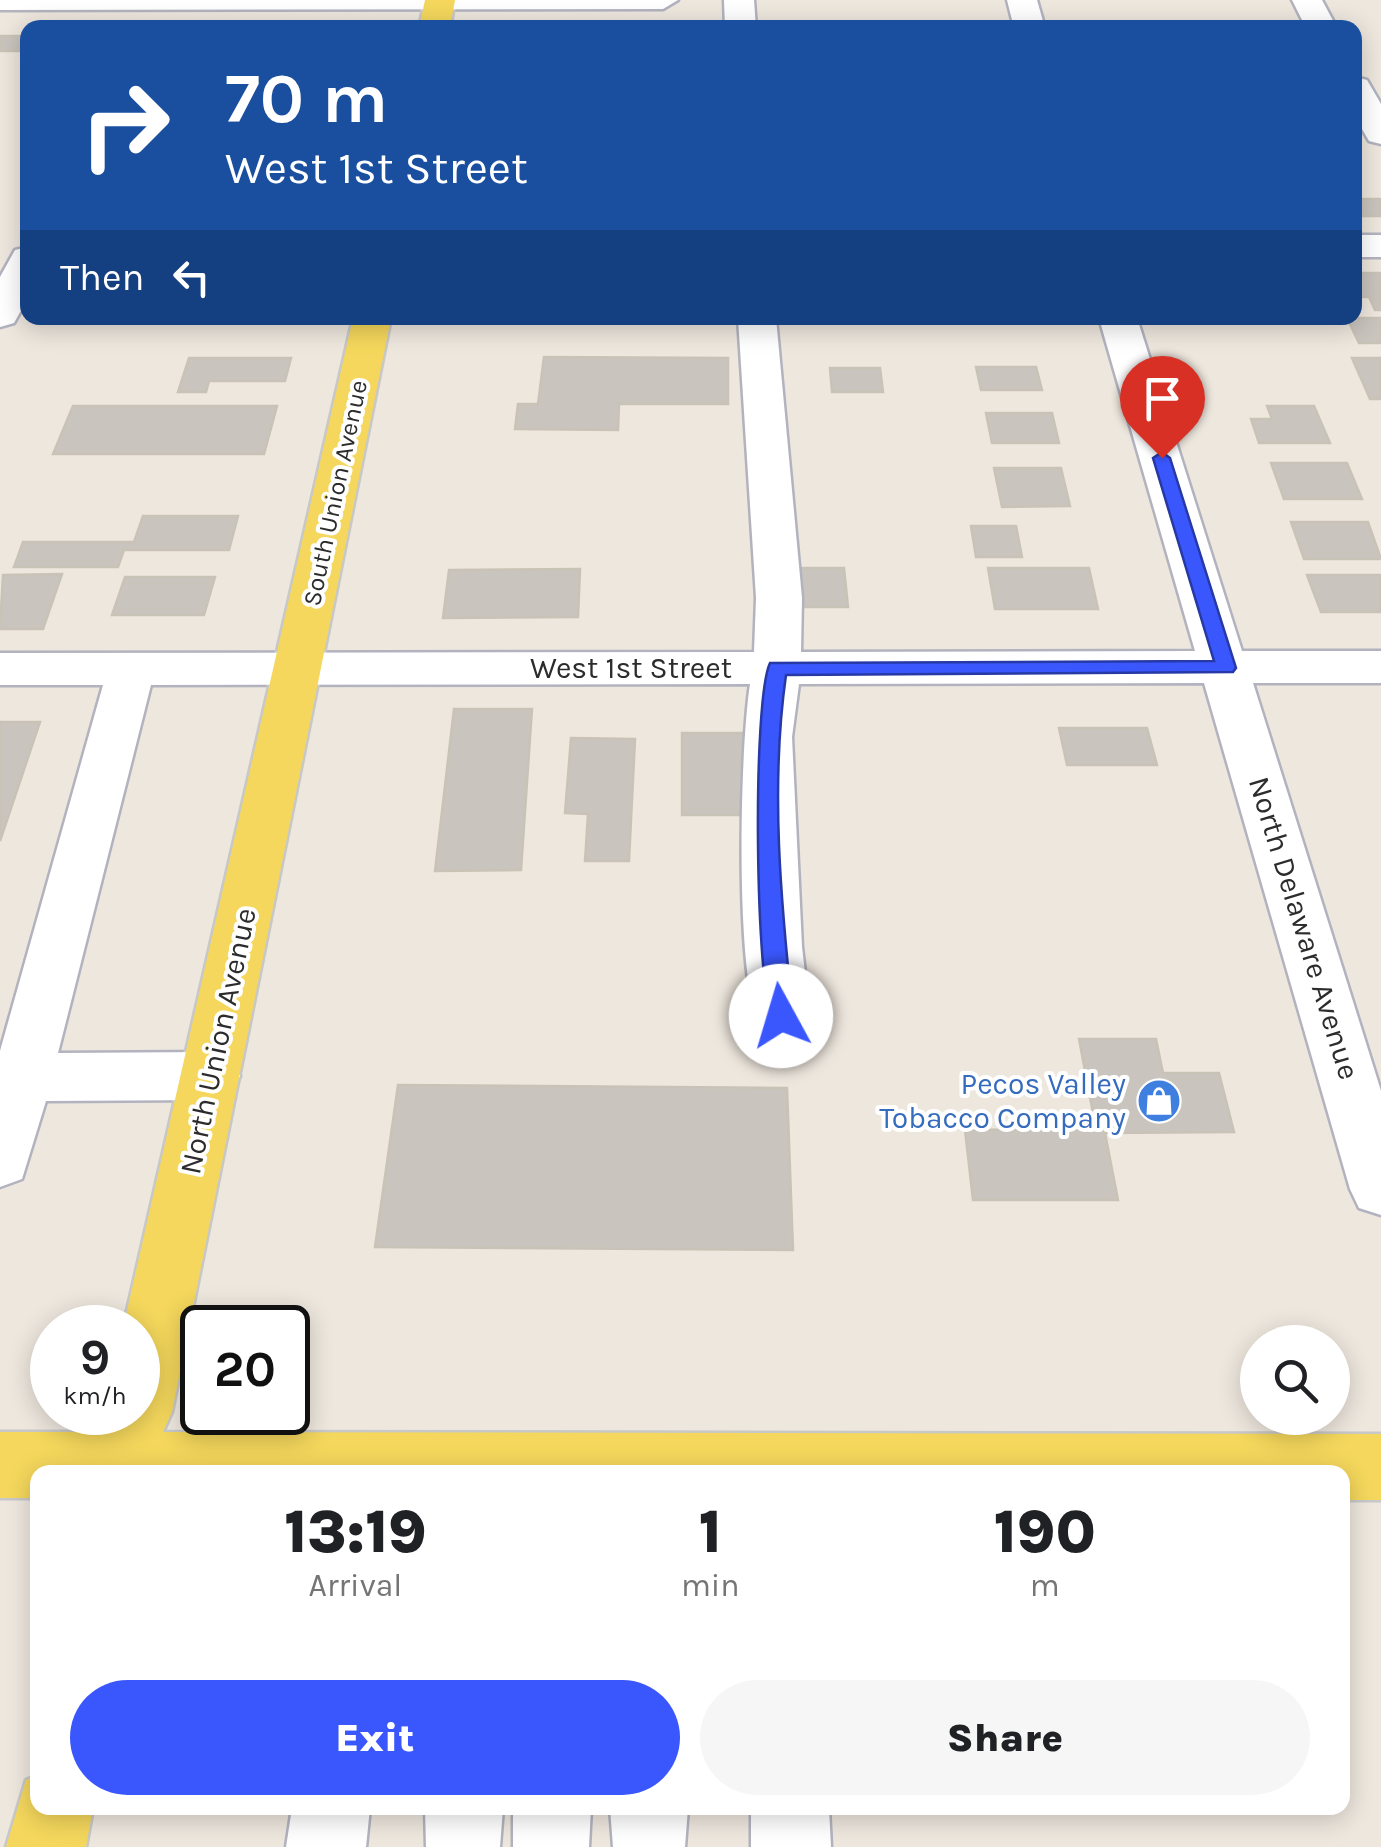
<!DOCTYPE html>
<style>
:root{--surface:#fff;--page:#f6f6f6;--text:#202124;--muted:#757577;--accent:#3a57fe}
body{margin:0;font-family:Karla,sans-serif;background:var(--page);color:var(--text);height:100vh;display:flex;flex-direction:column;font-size:38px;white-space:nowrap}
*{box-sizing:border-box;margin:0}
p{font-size:32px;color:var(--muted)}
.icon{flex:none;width:55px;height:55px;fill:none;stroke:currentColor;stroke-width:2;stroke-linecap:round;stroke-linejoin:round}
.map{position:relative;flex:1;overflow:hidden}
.details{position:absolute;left:30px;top:1465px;width:1320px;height:350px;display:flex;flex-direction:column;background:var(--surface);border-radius:20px;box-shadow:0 5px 25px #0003}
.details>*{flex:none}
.hud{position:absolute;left:20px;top:20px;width:1342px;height:305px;border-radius:20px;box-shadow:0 5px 25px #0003;background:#1a4fa0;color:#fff;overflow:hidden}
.fabs{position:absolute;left:1240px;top:1325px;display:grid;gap:20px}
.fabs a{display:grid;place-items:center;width:110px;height:110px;border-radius:50%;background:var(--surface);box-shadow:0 5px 25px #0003;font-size:50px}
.speed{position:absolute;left:30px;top:1305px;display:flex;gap:20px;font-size:50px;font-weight:700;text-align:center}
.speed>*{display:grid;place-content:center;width:130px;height:130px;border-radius:50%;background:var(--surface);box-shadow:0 5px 25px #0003;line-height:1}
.speed small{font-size:25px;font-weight:400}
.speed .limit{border:5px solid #111;border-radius:15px;background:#fff;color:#111}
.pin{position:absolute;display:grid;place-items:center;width:85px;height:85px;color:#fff;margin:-102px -42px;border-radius:50% 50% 50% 0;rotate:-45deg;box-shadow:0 0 10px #0007}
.pin .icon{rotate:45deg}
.me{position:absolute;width:110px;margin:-55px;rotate:354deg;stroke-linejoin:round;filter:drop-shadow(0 0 8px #0008)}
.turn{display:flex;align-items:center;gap:35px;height:210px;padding:0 40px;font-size:45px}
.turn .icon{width:130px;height:130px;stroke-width:2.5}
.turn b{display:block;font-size:70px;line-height:85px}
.then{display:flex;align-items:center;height:95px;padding:0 40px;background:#0003;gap:20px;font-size:38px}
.eta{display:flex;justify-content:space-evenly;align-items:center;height:170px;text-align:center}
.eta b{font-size:60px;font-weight:800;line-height:70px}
.cta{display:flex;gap:20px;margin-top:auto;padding:20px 40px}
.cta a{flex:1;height:115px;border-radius:60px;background:var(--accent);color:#fff;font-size:40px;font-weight:800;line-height:115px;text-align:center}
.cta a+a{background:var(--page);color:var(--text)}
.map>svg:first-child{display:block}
.building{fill:#c9c4bd;stroke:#c9c3b7;stroke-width:2.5}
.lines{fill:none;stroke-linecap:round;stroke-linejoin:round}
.minor-casing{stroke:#b2b3bf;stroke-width:5}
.major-casing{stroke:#c8c8c8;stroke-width:5}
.minor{fill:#fff;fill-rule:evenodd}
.major{fill:#f4d75c;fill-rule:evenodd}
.route{fill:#3a57fe;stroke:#2639a5;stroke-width:2.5}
.labels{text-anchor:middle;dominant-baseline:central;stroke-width:8;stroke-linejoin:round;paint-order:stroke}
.far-street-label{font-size:25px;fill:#2c2c2c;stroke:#fff}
.street-label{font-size:30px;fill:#2c2c2c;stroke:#fff}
.shop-label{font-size:30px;fill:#366cbe;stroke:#fff;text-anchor:end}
</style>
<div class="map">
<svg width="1381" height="1847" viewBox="0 0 1381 1847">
<rect width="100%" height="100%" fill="#eee7de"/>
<path class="building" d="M 0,36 L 28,36 L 28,51 L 0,51 Z
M 1355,199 L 1381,199 L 1381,216 L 1355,216 Z
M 1355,273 L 1381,273 L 1381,310 L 1375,310 L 1369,297 L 1355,297 Z
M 1347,318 L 1381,318 L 1381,343 L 1359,343 Z
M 544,357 L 728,358 L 728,404 L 619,404 L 618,430 L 515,429 L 518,404 L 538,404 Z
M 189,358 L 291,358 L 285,381 L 209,381 L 206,392 L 178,392 Z
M 1352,358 L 1381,358 L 1381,399 L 1370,399 Z
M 976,367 L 1036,367 L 1042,390 L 981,390 Z
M 830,368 L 880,368 L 883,392 L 832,392 Z
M 73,406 L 277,406 L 264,454 L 53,454 Z
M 1267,406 L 1314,406 L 1330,443 L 1259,443 L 1251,419 L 1272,419 Z
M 986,413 L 1052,413 L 1059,443 L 992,443 Z
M 1271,463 L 1347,463 L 1362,499 L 1284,499 Z
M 994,468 L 1061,468 L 1070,506 L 1002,507 Z
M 143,516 L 238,516 L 229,550 L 124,550 L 118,567 L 14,567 L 23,542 L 134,542 Z
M 1291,522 L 1368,522 L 1381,559 L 1304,559 Z
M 971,526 L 1016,526 L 1022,557 L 976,557 Z
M 795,568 L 844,568 L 848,607 L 798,607 Z
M 988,568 L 1089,568 L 1098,609 L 995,609 Z
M 580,569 L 578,617 L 443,618 L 449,570 Z
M 62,574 L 43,629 L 0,629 L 3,575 Z
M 1307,575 L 1381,575 L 1381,612 L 1321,612 Z
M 125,577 L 215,577 L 204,615 L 112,615 Z
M 454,709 L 532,709 L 521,870 L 435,871 Z
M 0,722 L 40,722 L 0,841 Z
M 1059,728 L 1147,728 L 1157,765 L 1067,765 Z
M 682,733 L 745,733 L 747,815 L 682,815 Z
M 571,738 L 635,739 L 629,861 L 585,861 L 588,814 L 565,813 Z
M 1079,1039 L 1156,1039 L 1163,1073 L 1219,1073 L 1234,1132 L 1105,1133 L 1118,1200 L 973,1200 L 965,1130 L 1096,1129 Z
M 398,1085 L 787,1088 L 793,1250 L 375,1247 Z"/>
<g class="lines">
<defs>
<path id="minor" d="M 0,0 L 678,0 L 663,9 L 0,10 Z
M 724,0 L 754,0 L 756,28 L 725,28 Z
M 1007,0 L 1037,0 L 1045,28 L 1014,28 Z
M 1292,0 L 1322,0 L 1337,28 L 1306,28 Z
M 1355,77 L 1367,80 L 1381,104 L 1381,144 L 1369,141 L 1355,117 Z
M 1355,235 L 1381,235 L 1381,257 L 1355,257 Z
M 28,247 L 28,298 L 14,323 L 0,327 L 0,277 L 15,250 Z
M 738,318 L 776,318 L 802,598 L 801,652 L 1195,651 L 1099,318 L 1137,318 L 1242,651 L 1381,651 L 1381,683 L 1253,683 L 1381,1091 L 1381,1215 L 1359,1208 L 1350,1189 L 1204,683 L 799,684 L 792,737 L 802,947 L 810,1016 L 801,1032 L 781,1039 L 761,1032 C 734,981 740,747 750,684 L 151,685 L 58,1053 L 210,1052 L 231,1059 L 240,1076 L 231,1093 L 210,1100 L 46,1101 L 22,1179 L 0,1187 L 0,1051 L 103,685 L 0,685 L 0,653 L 754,652 L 756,598 Z
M 292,1808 L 370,1808 L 366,1847 L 286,1847 Z
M 425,1808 L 503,1808 L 500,1847 L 426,1847 Z
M 513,1808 L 591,1808 L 589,1847 L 513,1847 Z
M 610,1808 L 688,1808 L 685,1847 L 613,1847 Z
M 751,1808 L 829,1808 L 831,1847 L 751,1847 Z"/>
<path id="major" d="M 425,0 L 455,0 L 450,28 L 419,28 Z
M 353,318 L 391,318 L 172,1412 L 163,1432 L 1381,1434 L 1381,1500 L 1342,1500 L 1342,1472 L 38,1472 L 38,1498 L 0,1498 L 0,1432 L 113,1432 L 104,1412 L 138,1412 L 138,1328 L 123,1328 Z
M 38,1775 L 38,1808 L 93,1808 L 86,1847 L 6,1847 L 26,1780 Z"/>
</defs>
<use href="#minor" class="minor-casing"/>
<use href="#major" class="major-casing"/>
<use href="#minor" class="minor"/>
<use href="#major" class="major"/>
</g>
<path class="route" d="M 1162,452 L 1170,458 L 1236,668 L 1233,672 L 786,675 C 770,786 781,904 793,1016 L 790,1023 L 773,1023 C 755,987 752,701 770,663 L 1214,661 L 1153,458 Z"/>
<defs>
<symbol id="shop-disc" viewBox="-11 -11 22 22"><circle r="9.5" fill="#3f7fe0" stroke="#fff"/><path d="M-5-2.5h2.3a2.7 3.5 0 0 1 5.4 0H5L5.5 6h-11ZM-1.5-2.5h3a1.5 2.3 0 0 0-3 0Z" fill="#fff"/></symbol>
</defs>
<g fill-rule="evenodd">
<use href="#shop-disc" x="1134" y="1076" width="50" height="50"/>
</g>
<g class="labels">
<g class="far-street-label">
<text transform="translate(335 493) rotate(-78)">South Union Avenue</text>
</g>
<g class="street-label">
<text x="631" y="668">West 1st Street</text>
<text transform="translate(1304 928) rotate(73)">North Delaware Avenue</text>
<text transform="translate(218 1041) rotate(-78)">North Union Avenue</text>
</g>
<g class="shop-label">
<text x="1126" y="1084">Pecos Valley<tspan x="1126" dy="34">Tobacco Company</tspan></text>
</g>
</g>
</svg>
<div class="fabs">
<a><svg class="icon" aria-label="search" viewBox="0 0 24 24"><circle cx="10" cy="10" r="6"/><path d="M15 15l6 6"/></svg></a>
</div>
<div class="speed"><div>9<small>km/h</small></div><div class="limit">20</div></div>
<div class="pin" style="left:1162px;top:458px;background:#d93025"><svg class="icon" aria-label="arrive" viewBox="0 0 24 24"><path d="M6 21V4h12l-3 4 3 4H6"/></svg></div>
<svg class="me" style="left:781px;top:1016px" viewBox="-20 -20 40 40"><circle r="19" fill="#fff"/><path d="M0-13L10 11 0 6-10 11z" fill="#3a57fe"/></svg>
<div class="hud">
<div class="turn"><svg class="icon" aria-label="right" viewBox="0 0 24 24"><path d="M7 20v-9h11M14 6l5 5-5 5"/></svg><div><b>70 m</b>West 1st Street</div></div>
<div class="then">Then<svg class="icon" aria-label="left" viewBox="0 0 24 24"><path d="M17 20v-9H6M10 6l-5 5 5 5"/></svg></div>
</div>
<section class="details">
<div class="eta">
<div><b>13:19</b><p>Arrival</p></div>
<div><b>1</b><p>min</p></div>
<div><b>190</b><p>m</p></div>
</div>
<div class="cta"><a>Exit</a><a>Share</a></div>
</section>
</div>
